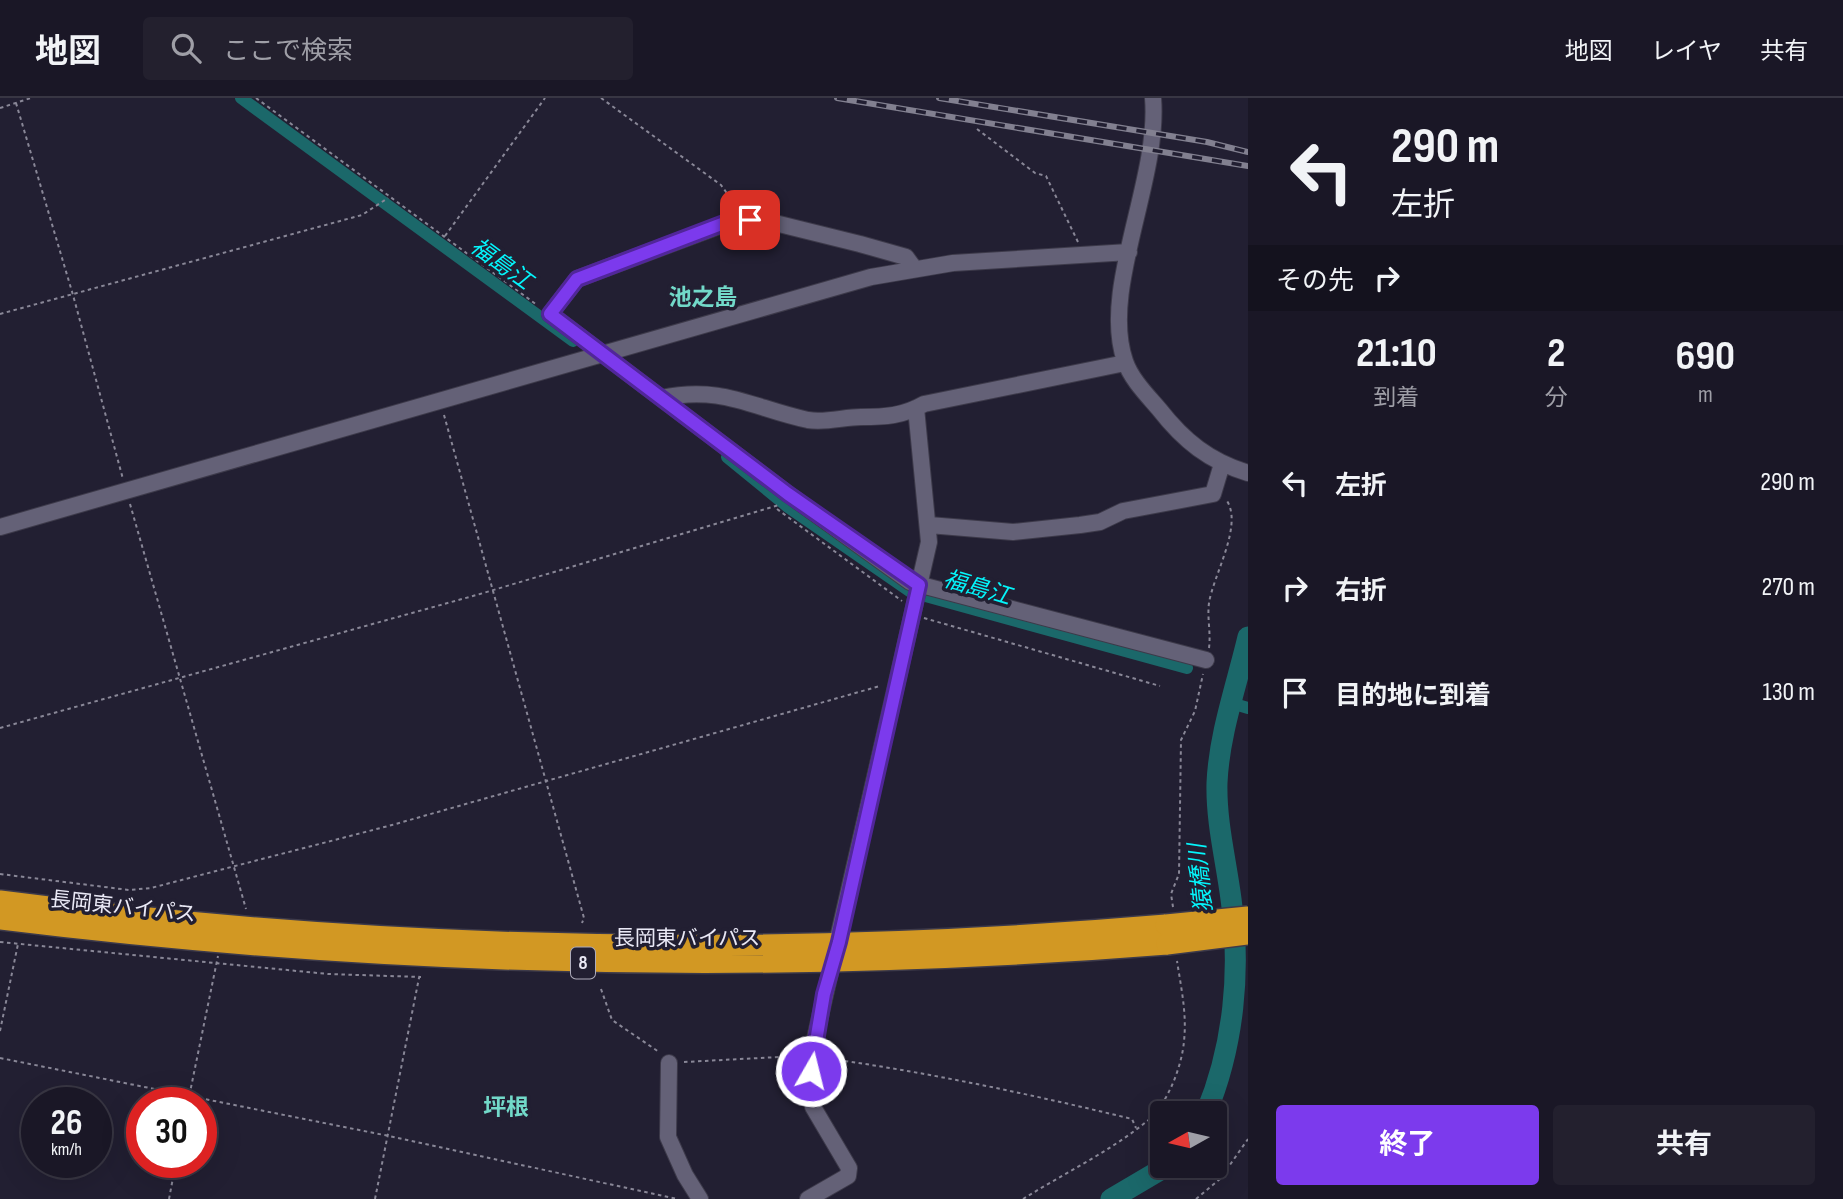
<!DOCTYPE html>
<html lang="ja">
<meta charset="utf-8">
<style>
:root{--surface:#1a1726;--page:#23202e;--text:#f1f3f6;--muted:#9f9fa7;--line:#383643;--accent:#7c3aed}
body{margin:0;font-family:"Sofia Sans Condensed","Noto Sans JP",sans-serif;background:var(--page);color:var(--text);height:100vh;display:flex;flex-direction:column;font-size:26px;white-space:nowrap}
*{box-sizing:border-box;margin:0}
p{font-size:23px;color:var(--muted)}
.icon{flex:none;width:38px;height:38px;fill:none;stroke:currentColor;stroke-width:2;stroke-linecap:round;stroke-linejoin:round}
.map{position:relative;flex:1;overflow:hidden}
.side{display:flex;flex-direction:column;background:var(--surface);width:595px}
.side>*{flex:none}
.banner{background:#1a1726;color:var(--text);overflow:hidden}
.needle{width:46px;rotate:262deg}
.tools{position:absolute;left:1150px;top:1003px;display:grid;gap:14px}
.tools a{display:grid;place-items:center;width:77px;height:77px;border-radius:7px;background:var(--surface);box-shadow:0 7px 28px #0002,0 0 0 2px var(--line);font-size:35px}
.speed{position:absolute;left:21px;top:989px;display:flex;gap:14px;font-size:35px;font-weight:700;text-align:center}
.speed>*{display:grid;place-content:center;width:91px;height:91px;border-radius:50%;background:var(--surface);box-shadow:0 7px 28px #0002,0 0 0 2px var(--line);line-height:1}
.speed small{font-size:18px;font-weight:400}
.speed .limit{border:10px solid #d22;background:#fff;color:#111}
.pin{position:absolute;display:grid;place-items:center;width:60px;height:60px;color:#fff;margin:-30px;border-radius:14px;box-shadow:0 4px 10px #0006}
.me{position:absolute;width:77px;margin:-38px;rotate:8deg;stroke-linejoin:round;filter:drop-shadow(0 0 5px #0008)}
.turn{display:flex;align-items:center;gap:24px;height:147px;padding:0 28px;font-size:32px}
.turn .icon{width:91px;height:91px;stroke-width:2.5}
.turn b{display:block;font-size:49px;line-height:60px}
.then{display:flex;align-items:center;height:66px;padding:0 28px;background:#0003;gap:14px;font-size:26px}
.eta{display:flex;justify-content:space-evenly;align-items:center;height:119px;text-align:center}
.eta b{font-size:42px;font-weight:700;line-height:49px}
.cta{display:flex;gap:14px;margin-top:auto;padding:14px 28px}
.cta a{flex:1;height:80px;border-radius:7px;background:var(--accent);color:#fff;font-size:28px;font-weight:700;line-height:80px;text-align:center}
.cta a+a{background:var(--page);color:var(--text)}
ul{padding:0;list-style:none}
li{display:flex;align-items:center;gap:21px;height:105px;padding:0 28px}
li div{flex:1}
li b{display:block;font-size:26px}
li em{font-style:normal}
header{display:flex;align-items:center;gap:42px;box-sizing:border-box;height:98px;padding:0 35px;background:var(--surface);border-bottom:2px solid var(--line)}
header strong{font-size:33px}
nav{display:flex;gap:38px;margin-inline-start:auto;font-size:24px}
.search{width:490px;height:63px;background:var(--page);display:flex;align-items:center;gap:18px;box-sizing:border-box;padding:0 24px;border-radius:7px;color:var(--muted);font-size:26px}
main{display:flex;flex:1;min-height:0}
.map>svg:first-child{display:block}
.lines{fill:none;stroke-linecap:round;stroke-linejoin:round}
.canal{stroke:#1b686a;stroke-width:12}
.river{stroke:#1b686a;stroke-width:21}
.minor-casing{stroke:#3d3a4a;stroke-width:18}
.highway-casing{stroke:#3d3a4a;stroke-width:24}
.path{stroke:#898797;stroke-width:2;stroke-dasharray:3.5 3.5;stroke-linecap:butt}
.minor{stroke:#646177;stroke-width:16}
.highway{stroke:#d29823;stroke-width:21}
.rail-casing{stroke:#828090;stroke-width:6}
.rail{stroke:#221f32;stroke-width:3.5;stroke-dasharray:10;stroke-linecap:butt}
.highway-bridge-casing{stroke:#3d3a4a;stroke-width:24;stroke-linecap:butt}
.highway-bridge{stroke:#d29823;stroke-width:21}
.route-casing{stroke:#51269a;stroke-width:18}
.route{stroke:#7c3aed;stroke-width:12}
.labels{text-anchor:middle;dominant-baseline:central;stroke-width:7;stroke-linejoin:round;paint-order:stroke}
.shield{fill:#221f32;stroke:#aeacbb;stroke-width:2}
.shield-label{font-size:19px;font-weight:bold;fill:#eae9f6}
.street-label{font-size:21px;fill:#eae9f6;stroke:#221f32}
.water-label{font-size:23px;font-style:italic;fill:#04f5fb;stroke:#221f32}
.neighbourhood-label{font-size:23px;font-weight:bold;fill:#72d9c9;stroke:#221f32}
</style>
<header>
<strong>地図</strong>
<div class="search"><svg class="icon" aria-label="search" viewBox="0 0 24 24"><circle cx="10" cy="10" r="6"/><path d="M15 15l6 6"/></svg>ここで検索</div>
<nav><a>地図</a><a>レイヤ</a><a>共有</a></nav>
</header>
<main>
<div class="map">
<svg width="1248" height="1101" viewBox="0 0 1248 1101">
<rect width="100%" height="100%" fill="#221f32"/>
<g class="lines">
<path class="canal" d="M 241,0 L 573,243
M 727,359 L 788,409 L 911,494 L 1187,570
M 1231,605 L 1248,610"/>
<path class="river" d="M 1206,1015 C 1234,948 1241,872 1231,801 C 1226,762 1216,724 1217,685 C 1219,636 1237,586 1248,539
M 1111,1101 L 1167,1068"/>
<defs>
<path id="minor" d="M 1153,0 C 1160,82 1100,191 1125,263 C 1131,281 1147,297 1159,311 C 1184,343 1209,363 1248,375
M 914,170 L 906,159 L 860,146 L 771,124 L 732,123 L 577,181 L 550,216 L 788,396 L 910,484 L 1206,562
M 661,300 C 723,287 752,310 808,322 C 826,325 844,319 861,319 C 885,319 903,318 924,306 L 1125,265
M 929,427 L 1013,434 L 1080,427 L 1100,424 L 1123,413 L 1213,396 L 1222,366
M 0,429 L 871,179 L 953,165 L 1129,154
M 669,965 L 668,1039 L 685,1077 L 700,1101
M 808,1101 L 848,1078 L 849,1070 L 813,1009 L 811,958 L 929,444 L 916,310"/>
<path id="highway" d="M 0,803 C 385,853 779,860 1166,827
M 0,821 C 388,869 777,877 1167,846"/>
</defs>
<use href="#minor" class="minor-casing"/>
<use href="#highway" class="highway-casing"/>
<path class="path" d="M 256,0 L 537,207
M 601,0 L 721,87 L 726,94 L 730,111
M 16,5 L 73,197 L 123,381
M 0,10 L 31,0
M 977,31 L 1035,75 L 1046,78 L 1078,144
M 445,138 L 545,0
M 0,216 L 362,117 L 388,100
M 444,317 L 584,820 L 582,825
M 130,406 L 246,811
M 777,411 L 902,503
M 924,520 L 1160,588
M 1209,550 C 1211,535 1207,520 1209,505 C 1213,478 1243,428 1227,403
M 0,630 L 480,496 L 779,407
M 0,776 L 129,792 L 151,790 L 392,727 L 880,588
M 1173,809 L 1171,796 L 1179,776 L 1181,642 L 1195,613 L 1203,576
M 0,844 L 328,876 L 421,879
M 601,891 L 612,922 L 659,954
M 0,933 L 18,846
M 0,960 L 389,1038 L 677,1101
M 824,960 C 927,974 1030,996 1132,1021 L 1136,1030
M 684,964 L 798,958
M 188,1004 L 218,858
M 169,1101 L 176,1064
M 375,1101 L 420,875
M 1023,1101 C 1063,1076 1109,1054 1146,1024 C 1167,1008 1182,968 1184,943 C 1187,916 1181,889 1177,863
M 1196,1101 L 1220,1081 L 1248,1041"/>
<use href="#minor" class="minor"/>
<use href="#highway" class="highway"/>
<defs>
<path id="rail" d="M 837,0 L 1248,68
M 939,0 L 1207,44 L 1248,54"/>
</defs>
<use href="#rail" class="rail-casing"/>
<use href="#rail" class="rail"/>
<defs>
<path id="highway-bridge" d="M 1166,827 L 1248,819
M 1167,846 L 1248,836"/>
</defs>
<use href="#highway-bridge" class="highway-bridge-casing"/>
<use href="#highway-bridge" class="highway-bridge"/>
</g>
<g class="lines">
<defs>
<path id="route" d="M 750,122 L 732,122 L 577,181 L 550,216 L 788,396 L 919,487 L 839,844 L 824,896 L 811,973"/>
</defs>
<use href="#route" class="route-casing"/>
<use href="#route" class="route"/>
</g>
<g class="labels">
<rect class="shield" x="571" y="849.5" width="24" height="31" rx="5"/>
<g class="shield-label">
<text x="583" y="865">8</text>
</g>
<g class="street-label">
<text transform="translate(123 809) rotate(6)">長岡東バイパス</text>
<text x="687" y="840">長岡東バイパス</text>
</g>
<g class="water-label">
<text transform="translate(501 166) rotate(36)">福島江</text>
<text transform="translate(977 490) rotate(16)">福島江</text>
<text transform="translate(1201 780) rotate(-96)">猿橋川</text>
</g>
<g class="neighbourhood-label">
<text x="703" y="200">池之島</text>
<text x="506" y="1010">坪根</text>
</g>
</g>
</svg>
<div class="tools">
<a><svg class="needle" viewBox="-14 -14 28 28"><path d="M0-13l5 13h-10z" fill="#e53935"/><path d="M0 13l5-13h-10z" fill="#9f9fa7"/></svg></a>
</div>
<div class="speed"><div>26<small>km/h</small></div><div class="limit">30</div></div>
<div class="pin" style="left:750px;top:122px;background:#d93025"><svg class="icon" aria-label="arrive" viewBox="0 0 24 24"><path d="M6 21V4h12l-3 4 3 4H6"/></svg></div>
<svg class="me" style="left:811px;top:973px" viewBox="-20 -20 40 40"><circle r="17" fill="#7c3aed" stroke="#fff" stroke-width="3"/><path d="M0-11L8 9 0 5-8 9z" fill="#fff"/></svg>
</div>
<section class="side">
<div class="banner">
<div class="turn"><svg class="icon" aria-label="left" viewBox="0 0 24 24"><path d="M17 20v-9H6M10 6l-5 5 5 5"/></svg><div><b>290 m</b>左折</div></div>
<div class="then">その先<svg class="icon" aria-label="right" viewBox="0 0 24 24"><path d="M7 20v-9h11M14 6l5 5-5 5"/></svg></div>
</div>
<div class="eta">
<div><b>21:10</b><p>到着</p></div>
<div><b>2</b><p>分</p></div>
<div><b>690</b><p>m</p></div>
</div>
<ul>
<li><svg class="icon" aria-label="left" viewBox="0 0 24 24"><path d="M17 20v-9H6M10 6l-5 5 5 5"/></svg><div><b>左折</b></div><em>290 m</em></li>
<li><svg class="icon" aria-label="right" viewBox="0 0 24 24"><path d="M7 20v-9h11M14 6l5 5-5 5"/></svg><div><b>右折</b></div><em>270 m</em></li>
<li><svg class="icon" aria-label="arrive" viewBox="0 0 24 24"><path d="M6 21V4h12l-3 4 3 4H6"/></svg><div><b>目的地に到着</b></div><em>130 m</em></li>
</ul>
<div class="cta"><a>終了</a><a>共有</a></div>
</section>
</main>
